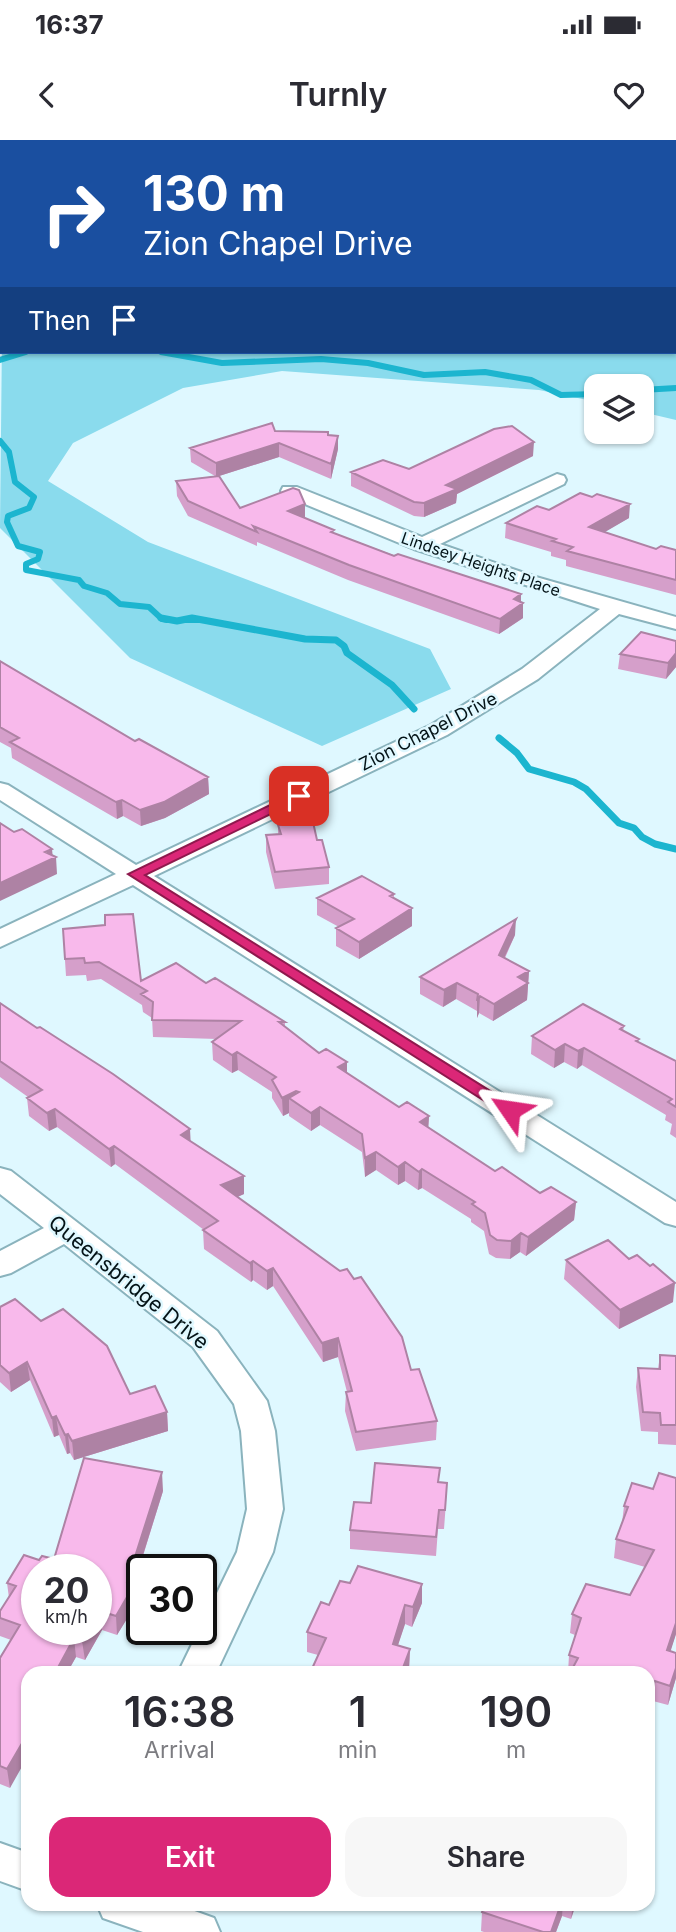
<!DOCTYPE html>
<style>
:root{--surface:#fff;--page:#f7f7f7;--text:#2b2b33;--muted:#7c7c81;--accent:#db2777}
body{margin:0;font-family:Inter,sans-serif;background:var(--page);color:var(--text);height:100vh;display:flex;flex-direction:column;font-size:26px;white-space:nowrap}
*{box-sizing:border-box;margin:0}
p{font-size:23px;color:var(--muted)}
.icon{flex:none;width:38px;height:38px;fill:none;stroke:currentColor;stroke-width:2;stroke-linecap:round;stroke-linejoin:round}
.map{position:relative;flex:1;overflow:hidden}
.side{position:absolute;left:21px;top:1526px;width:634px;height:245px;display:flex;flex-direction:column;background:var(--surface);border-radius:21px;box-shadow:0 2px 5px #0004}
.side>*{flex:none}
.guide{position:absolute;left:0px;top:0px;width:677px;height:214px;box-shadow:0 2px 5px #0004;background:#1a4fa0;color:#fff;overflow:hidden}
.controls{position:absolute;left:584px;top:234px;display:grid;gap:14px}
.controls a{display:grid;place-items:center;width:70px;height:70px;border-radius:14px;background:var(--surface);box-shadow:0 2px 5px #0004;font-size:35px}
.speed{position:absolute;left:21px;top:1414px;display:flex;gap:14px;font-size:35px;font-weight:700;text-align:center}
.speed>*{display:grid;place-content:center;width:91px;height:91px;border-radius:50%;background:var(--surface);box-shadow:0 2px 5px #0004;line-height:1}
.speed small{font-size:18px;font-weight:400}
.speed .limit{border:4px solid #111;border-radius:10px;background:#fff;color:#111}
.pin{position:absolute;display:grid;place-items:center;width:60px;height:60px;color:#fff;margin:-30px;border-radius:14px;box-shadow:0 4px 10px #0006}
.me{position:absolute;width:77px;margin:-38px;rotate:302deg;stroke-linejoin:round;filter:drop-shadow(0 0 5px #0008)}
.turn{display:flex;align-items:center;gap:24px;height:147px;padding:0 28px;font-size:32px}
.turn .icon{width:91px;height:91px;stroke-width:2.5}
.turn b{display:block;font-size:49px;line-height:60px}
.then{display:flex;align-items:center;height:66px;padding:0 28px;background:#0003;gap:14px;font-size:26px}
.eta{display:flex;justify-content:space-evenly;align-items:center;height:119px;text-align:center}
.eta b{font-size:42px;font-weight:600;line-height:49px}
.primary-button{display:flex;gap:14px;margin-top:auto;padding:14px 28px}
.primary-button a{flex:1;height:80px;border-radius:21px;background:var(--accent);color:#fff;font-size:28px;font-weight:600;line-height:80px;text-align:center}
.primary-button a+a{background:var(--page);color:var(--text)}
.status{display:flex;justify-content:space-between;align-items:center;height:49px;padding:0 35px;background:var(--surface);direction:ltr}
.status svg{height:19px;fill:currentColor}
header{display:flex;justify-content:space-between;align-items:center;height:91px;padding:0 28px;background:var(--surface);font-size:32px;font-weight:600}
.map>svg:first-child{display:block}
.green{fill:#8adbed}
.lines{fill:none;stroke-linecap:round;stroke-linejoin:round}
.stream-far1{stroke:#1cb5cf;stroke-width:6}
.stream{stroke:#1cb5cf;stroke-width:7}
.street-casing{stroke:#8ab3bd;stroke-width:4}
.secondary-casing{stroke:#8ab3bd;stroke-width:4}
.primary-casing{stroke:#d7d9da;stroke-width:4}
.path{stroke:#6b7f84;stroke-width:2.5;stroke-dasharray:3.5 2;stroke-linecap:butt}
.street{fill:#fff;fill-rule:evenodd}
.secondary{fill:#fff;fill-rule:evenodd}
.primary{fill:#88e6f8;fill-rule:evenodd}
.wall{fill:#d59fca}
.shaded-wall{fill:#ae82a4}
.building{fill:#f8b9eb;stroke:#ae82a4;stroke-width:2}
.route{fill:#db2777;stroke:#8e194d;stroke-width:2}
.labels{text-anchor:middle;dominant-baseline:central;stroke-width:5;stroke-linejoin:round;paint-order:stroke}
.far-street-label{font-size:16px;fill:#041317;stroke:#dff8ff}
.street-label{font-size:18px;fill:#041317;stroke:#dff8ff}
.near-street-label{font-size:21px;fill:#041317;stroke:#dff8ff}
</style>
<div class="status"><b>16:37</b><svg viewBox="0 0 49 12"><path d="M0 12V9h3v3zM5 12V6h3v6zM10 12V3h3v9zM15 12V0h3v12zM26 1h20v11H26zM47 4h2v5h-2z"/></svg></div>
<header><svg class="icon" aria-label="back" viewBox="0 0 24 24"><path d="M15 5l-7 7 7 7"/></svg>Turnly<svg class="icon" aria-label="heart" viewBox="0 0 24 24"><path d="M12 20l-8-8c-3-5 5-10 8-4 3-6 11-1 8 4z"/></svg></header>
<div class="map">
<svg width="676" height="1792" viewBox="0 0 676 1792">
<rect width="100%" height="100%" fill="#dff8ff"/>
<path class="green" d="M 676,128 L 676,280 L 642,272 L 642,247 L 597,247 L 597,262 L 539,250 L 282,231 L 183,248 L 73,303 L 48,341 L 148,402 L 430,509 L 451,549 L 322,606 L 130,518 L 0,388 L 2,197 L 2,212 L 676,212 Z"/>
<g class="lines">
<path class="stream-far1" d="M 161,212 L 222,223 L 321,219 L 368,223 L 424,235 L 485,232 L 531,240 L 561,255 L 597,254
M 0,220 L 26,212
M 642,250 L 676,248
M 0,301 L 9,312 L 15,342 L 34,357 L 29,368 L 8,376 L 7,382 L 18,406 L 40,412 L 38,419 L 26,424 L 26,430 L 79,440 L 84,446 L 107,453 L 120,464 L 149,467 L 162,479 L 167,480
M 184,480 L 201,480"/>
<path class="stream" d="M 161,478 L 177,481 L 192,478 L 305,499 L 336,500 L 344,506 L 347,513 L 392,545 L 414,569
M 499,598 L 517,613 L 529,629 L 574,642 L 586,649 L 619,683 L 634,688 L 642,697 L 655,704 L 676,709"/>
<defs>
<path id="street" d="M 498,0 L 512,0 L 497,2 Z
M 0,39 L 2,39 L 1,47 L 0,47 Z
M 557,334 L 564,336 L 566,340 L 564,344 L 440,404 L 536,437 L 676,477 L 676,489 L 619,474 L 538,539 L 447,595 L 154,736 L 676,1062 L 676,1086 L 665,1083 L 133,745 L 0,807 L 0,789 L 116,734 L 0,660 L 0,643 L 8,645 L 136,725 L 431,585 L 522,529 L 600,469 L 414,409 L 283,355 L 281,351 L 283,347 L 297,347 L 422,397 Z
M 0,1028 L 11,1031 L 217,1191 L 267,1261 L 275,1291 L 283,1369 L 273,1412 L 216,1533 L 178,1533 L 237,1412 L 247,1369 L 241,1291 L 234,1264 L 193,1207 L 64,1104 L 11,1133 L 0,1136 L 0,1111 L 44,1088 L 0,1054 Z
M 0,1703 L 28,1713 L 28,1751 L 0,1741 Z
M 97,1764 L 175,1764 L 214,1778 L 220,1792 L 143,1792 L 103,1778 Z"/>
<path id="secondary" d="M 14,0 L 44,0 L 45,2 L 15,2 Z"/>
<path id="primary" d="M 256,0 L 276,0 L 255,2 Z
M 307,0 L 327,0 L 306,2 Z
M 0,140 L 2,140 L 0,153 Z
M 0,173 L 2,173 L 2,187 L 0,187 Z"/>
</defs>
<use href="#street" class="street-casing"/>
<use href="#secondary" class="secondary-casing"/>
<use href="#primary" class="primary-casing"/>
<path class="path" d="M 60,0 L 72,2
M 226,2 L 229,0"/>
<use href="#street" class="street"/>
<use href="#secondary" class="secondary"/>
<use href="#primary" class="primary"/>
</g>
<path class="wall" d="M 275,291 L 328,295 L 338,309 L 331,339 L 279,317 L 219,336 L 240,368 L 305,364 L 305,378 L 334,393 L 521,462 L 523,478 L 499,494 L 348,440 L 257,402 L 257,406 L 188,376 L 177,356 L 176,341 L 215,336 L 191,322 L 190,308 Z
M 533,316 L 457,354 L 456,363 L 424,377 L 414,376 L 351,346 L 351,332 L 409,329 Z
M 592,357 L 629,378 L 604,392 L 656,409 L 676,410 L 676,455 L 566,426 L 566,420 L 551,416 L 551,412 L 505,398 L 506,383 Z
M 676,501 L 676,527 L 666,539 L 618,529 L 620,514 Z
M 0,521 L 135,601 L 208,637 L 209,654 L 165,678 L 141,686 L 123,676 L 117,679 L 12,618 L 11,608 L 0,602 Z
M 278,685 L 317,700 L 329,727 L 329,744 L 275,749 L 266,712 L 266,695 L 278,694 Z
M 394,754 L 394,758 L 412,786 L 359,819 L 336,806 L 336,788 L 339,787 L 317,775 L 317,758 Z
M 63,789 L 141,841 L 206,843 L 285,882 L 285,887 L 347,933 L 399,967 L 429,976 L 428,987 L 495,1031 L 540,1053 L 576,1062 L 574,1080 L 526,1116 L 520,1112 L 510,1119 L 496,1118 L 489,1114 L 484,1091 L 471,1082 L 471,1079 L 422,1048 L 418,1050 L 405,1041 L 398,1045 L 376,1030 L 365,1037 L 362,1012 L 320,985 L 311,991 L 289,976 L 289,973 L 283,976 L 272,958 L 272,952 L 238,930 L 232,933 L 213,920 L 212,902 L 217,899 L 153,897 L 152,878 L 143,872 L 142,865 L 101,839 L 87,841 L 86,835 L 66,836 Z
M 515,795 L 505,818 L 529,831 L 527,860 L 493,881 L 479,873 L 477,878 L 477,871 L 456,859 L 443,867 L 420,854 L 420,837 Z
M 0,863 L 190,989 L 190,1001 L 244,1036 L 244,1054 L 237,1057 L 411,1230 L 437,1281 L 436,1300 L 356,1311 L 345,1271 L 346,1252 L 347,1252 L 338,1217 L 323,1222 L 273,1146 L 267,1150 L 253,1140 L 251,1142 L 204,1109 L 203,1090 L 204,1090 L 115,1024 L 111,1027 L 57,987 L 49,991 L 29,976 L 27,958 L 28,957 L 0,937 Z
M 624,886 L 623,891 L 639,899 L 638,902 L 676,921 L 676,998 L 670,994 L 672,984 L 665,980 L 666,975 L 582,925 L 577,929 L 564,922 L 554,928 L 531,914 L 532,896 Z
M 566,1120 L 673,1162 L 619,1189 L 564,1139 Z
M 0,1167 L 41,1181 L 130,1254 L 167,1272 L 168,1291 L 74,1320 L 70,1313 L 67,1314 L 59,1295 L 54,1297 L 30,1240 L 11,1252 L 0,1242 Z
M 660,1215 L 676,1216 L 676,1305 L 658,1304 L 658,1292 L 641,1291 L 636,1247 L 638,1228 L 658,1229 Z
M 676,1338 L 676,1494 L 670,1511 L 676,1528 L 676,1538 L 668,1565 L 653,1561 L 648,1533 L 568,1533 L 569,1515 L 575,1495 L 570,1493 L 572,1474 L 630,1455 L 645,1427 L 614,1418 L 616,1399 L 622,1383 L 624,1366 L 653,1349 Z
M 439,1342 L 447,1343 L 446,1362 L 444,1389 L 438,1389 L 436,1416 L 350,1409 L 350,1390 L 371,1363 Z
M 163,1351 L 134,1445 L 136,1464 L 117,1495 L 102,1490 L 85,1520 L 76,1517 L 67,1533 L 28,1533 L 10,1648 L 0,1644 L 0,1518 L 11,1500 L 0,1496 L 0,1471 L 9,1458 L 7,1443 L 39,1420 L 54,1419 Z
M 422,1463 L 412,1487 L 405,1484 L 398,1505 L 410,1509 L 409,1529 L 408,1533 L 310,1533 L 318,1515 L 307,1512 L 307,1492 L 329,1465 Z
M 485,1764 L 576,1764 L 571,1779 L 562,1776 L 556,1792 L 484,1792 L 481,1791 L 482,1772 Z"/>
<path class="shaded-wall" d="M 458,0 L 472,0 L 469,2 L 456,2 Z
M 567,0 L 580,0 L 578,2 L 564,2 Z
M 338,296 L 338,309 L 331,339 L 331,324 Z
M 534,302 L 533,316 L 457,354 L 456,363 L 424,377 L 424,363 L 446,345 Z
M 279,303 L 279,317 L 216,337 L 216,323 Z
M 305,364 L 305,378 L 288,371 Z
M 630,364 L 629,378 L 588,402 L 589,387 Z
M 521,454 L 521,464 L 523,463 L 523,478 L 499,494 L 500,479 L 514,459 Z
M 676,513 L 676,527 L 666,539 L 668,523 Z
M 208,637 L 209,654 L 165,678 L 141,686 L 140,670 Z
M 122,660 L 123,676 L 117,679 L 116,662 Z
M 52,709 L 53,719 L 56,717 L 57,734 L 0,761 L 0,743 L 45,712 Z
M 412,768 L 412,786 L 359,819 L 359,802 Z
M 516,779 L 515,795 L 498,831 L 499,815 Z
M 529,831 L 527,860 L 493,881 L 494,864 L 518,837 Z
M 457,843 L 456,859 L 443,867 L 444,850 Z
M 480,856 L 479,873 L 477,878 L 477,861 Z
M 565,904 L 564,922 L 554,928 L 555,910 Z
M 584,908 L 582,925 L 577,929 L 578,911 Z
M 237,912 L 238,930 L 232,933 L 232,915 Z
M 347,922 L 347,940 L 338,927 Z
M 296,951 L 296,963 L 289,958 L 289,973 L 283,976 L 282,958 Z
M 320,967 L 320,985 L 311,991 L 311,973 Z
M 55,969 L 57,987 L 49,991 L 47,973 Z
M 429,976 L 428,994 L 420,982 Z
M 190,989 L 191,1008 L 181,995 Z
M 114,1006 L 115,1024 L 111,1027 L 109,1009 Z
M 376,1012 L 376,1030 L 365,1037 L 365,1018 Z
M 405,1022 L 405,1041 L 398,1045 L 398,1027 Z
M 422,1029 L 422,1048 L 418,1050 L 419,1032 Z
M 244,1036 L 244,1054 L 222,1064 L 221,1045 Z
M 576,1062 L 574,1080 L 526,1116 L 528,1097 Z
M 521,1093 L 520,1112 L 510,1119 L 511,1101 Z
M 253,1121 L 253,1140 L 251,1142 L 250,1123 Z
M 273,1128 L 273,1146 L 267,1150 L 267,1131 Z
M 675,1143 L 673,1162 L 619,1189 L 620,1170 Z
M 338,1198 L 338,1217 L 323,1222 L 322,1203 Z
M 27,1222 L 30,1240 L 11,1252 L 9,1233 Z
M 167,1272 L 168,1291 L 74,1320 L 72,1301 Z
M 56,1276 L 59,1295 L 54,1297 L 52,1278 Z
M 68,1294 L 70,1313 L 67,1314 L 65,1295 Z
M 162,1332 L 163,1351 L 133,1447 L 134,1445 L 136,1464 L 117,1495 L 116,1476 Z
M 422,1444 L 422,1463 L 412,1487 L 413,1467 Z
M 405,1465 L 405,1484 L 392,1523 L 393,1504 Z
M 100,1471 L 102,1490 L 85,1520 L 82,1501 L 89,1489 L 96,1489 L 96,1477 Z
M 676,1483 L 676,1494 L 665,1529 L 667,1510 Z
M 74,1498 L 76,1517 L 67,1533 L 55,1533 Z
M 410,1509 L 409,1529 L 408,1533 L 401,1533 Z
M 676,1528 L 676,1538 L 668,1565 L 670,1546 Z
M 655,1541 L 653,1561 L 648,1574 L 648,1562 Z
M 28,1593 L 28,1616 L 10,1648 L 7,1629 Z
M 561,1764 L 563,1764 L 562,1776 L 556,1792 L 551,1792 Z
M 573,1764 L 576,1764 L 571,1779 Z"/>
<path class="building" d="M 414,0 L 458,0 L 456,2 L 411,2 Z
M 526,0 L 567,0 L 564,2 L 524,2 Z
M 596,0 L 646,0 L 645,2 L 590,2 Z
M 272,283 L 275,291 L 328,292 L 328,295 L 338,296 L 331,324 L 279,303 L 216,323 L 190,308 Z
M 512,286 L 534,302 L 446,345 L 457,349 L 424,363 L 414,362 L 351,332 L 383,320 L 409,329 L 494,289 Z
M 219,336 L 240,368 L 293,348 L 299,350 L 305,364 L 288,371 L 334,390 L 331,392 L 394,416 L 398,414 L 521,454 L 514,459 L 523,463 L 500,479 L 349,425 L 253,386 L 257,392 L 188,361 L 176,341 Z
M 580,353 L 592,357 L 597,354 L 630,364 L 589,387 L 656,409 L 661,406 L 676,410 L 676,440 L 567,411 L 573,407 L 552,401 L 556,399 L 506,383 L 537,366 L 549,370 Z
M 641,492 L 676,501 L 676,513 L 668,523 L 620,514 Z
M 0,521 L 135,601 L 139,599 L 208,637 L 164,662 L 140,670 L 122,660 L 116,662 L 10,602 L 19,598 L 0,587 Z
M 313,682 L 317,700 L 322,700 L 329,727 L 275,732 L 266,695 L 281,694 L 278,685 Z
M 0,683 L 14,692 L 22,689 L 52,709 L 45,712 L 56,717 L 0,743 Z
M 362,736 L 394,754 L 390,756 L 412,768 L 359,802 L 336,788 L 354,779 L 317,758 Z
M 133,774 L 141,841 L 176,823 L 206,843 L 215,838 L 285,882 L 279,882 L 319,913 L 326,909 L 347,922 L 338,927 L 399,967 L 407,962 L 429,976 L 420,982 L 495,1031 L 502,1027 L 540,1053 L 551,1047 L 576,1062 L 528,1097 L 521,1093 L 511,1101 L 497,1100 L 490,1095 L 485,1073 L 472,1064 L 475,1062 L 422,1029 L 419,1032 L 405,1022 L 398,1027 L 376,1012 L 365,1018 L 362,994 L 320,967 L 311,973 L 289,958 L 299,952 L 296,951 L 282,958 L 272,940 L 276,937 L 237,912 L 232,915 L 212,902 L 241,881 L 152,880 L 153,862 L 141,854 L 147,851 L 99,822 L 85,823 L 84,818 L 65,819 L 63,789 L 105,785 L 105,775 Z
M 516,779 L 499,815 L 529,831 L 518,837 L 528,843 L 494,864 L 480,856 L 477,861 L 478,854 L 457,843 L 444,850 L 420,837 Z
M 0,863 L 37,888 L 40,887 L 113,934 L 190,989 L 181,995 L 244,1036 L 221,1045 L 340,1131 L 347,1129 L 354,1139 L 361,1137 L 402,1197 L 411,1230 L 419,1229 L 437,1281 L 356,1292 L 346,1252 L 352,1251 L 338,1198 L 322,1203 L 273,1128 L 267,1131 L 253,1121 L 250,1123 L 203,1090 L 218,1081 L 114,1006 L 109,1009 L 55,969 L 47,973 L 27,958 L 42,950 L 0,921 Z
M 583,864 L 624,886 L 620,889 L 639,899 L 636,901 L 676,921 L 676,967 L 668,962 L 672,959 L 584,908 L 578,911 L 565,904 L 555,910 L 532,896 Z
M 608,1100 L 629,1119 L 637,1115 L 650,1126 L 653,1124 L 675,1143 L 620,1170 L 566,1120 Z
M 15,1159 L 41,1181 L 63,1169 L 107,1206 L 130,1254 L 155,1246 L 167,1272 L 72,1301 L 68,1294 L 65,1295 L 56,1276 L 52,1278 L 27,1222 L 9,1233 L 0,1225 L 0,1167 Z
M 660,1215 L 676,1216 L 676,1285 L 661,1285 L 660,1273 L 643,1272 L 638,1228 L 660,1229 Z
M 84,1318 L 162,1332 L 127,1442 L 134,1445 L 116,1476 L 100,1471 L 96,1477 L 96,1430 L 37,1430 L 37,1489 L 89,1489 L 82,1501 L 74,1498 L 55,1533 L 28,1533 L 28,1593 L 7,1629 L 0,1626 L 0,1518 L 20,1485 L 0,1478 L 0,1471 L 16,1446 L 7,1443 L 24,1415 L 39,1420 L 42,1416 L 54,1419 Z
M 375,1323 L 440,1328 L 438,1342 L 447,1343 L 445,1370 L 439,1370 L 436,1397 L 350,1390 L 354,1362 L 371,1363 Z
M 659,1333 L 676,1338 L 676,1483 L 667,1510 L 676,1513 L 676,1528 L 670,1546 L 655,1541 L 648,1562 L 648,1533 L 570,1533 L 578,1518 L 569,1515 L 581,1478 L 572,1474 L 586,1444 L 630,1455 L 654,1410 L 616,1399 L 628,1367 L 624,1366 L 632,1343 L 653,1349 Z
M 358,1426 L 422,1444 L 413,1467 L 405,1465 L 393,1504 L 410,1509 L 401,1533 L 310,1533 L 326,1498 L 307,1492 L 321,1462 L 329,1465 L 340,1441 L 350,1443 Z
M 485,1764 L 561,1764 L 551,1792 L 543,1792 L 482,1772 Z"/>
<path class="route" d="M 299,651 L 306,656 L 304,658 L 145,735 L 516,967 L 519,970 L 516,974 L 505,974 L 128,734 Z"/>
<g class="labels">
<g class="far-street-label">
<text transform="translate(481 424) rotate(19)">Lindsey Heights Place</text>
</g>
<g class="street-label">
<text transform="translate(428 591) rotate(-27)">Zion Chapel Drive</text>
</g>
<g class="near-street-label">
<text transform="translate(129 1142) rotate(39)">Queensbridge Drive</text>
</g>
</g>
</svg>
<div class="controls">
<a><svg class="icon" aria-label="layers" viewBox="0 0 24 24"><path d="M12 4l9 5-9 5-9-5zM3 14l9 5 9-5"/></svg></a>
</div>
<div class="speed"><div>20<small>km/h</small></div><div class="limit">30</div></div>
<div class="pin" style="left:299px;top:656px;background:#d93025"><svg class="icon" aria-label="arrive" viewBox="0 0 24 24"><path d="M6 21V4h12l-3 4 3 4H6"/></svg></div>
<svg class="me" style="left:510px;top:970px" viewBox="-20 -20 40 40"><path d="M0-17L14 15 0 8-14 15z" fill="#db2777" stroke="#fff" stroke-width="4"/></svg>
<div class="guide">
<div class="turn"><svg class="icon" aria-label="right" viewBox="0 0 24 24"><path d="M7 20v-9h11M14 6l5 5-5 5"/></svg><div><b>130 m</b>Zion Chapel Drive</div></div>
<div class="then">Then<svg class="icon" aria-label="arrive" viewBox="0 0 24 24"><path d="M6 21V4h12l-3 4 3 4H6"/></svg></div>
</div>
<section class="side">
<div class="eta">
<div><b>16:38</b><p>Arrival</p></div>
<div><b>1</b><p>min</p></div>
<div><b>190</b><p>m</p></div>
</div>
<div class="primary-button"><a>Exit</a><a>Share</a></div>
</section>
</div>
